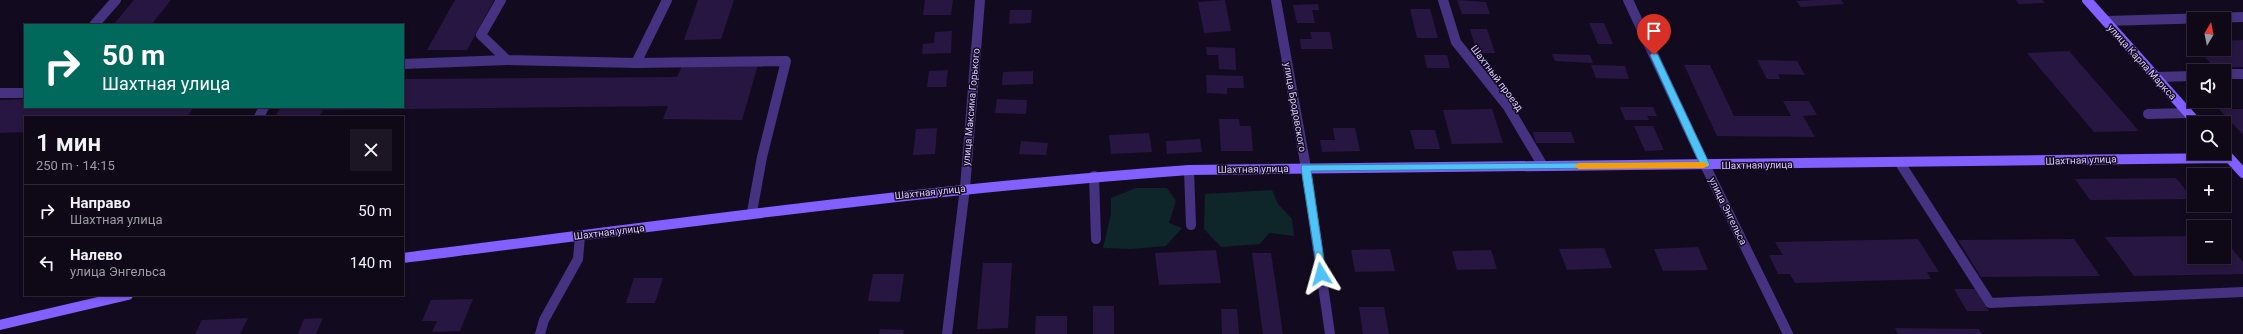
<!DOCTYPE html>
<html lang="ru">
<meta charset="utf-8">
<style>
:root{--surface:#0e0817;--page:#1c1624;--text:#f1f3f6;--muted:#9b9aa1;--line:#2e2936}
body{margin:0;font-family:Roboto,sans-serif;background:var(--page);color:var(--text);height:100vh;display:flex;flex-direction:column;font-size:15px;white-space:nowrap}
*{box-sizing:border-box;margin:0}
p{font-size:13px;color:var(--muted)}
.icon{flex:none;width:22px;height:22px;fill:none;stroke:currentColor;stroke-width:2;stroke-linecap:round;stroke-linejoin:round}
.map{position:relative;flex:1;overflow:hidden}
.drawer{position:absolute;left:24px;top:116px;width:380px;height:180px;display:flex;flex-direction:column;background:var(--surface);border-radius:0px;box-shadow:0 2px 6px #0003,0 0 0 1px var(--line)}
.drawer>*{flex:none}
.guide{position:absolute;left:24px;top:24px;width:380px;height:84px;border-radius:0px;box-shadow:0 2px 6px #0003,0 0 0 1px var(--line);background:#00695c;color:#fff;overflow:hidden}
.needle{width:26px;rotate:10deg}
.fabs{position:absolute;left:2187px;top:12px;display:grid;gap:8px}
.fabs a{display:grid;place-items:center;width:44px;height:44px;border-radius:0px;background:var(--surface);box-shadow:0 2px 6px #0003,0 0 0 1px var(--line);font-size:20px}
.pin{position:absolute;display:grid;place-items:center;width:34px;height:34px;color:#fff;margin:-41px -17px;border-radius:50% 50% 50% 0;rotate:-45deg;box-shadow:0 0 4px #0007}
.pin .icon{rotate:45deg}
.me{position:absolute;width:44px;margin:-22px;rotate:352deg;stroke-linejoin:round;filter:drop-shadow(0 0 3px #0008)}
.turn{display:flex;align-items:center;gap:14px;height:84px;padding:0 12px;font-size:18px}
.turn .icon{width:52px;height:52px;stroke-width:2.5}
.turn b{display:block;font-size:28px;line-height:34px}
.round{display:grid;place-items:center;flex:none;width:42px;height:42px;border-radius:0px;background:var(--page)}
.headline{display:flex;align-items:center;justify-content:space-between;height:68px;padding:0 12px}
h1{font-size:24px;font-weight:600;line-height:30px}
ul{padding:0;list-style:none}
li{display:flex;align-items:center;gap:12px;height:52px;padding:0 12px;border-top:1px solid var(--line)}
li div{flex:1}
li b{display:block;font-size:15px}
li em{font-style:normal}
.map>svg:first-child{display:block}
.green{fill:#0e2529}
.building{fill:#271641}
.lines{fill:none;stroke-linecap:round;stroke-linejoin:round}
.lane{stroke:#453381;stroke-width:10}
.street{stroke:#453381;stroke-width:10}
.secondary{stroke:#8260ff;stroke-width:10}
.route{fill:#4fc3f7;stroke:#337fa1}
.slow{fill:#f59e0b}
.labels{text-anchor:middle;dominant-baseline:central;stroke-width:3;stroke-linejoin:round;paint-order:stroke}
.street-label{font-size:10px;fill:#d9c9ff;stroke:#120b1f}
</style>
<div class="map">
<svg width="2243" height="334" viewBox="0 0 2243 334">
<rect width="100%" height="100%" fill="#120b1f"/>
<path class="green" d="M 1136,188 L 1167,188 L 1176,201 L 1169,223 L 1182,228 L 1166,246 L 1131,249 L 1103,248 L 1111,214 L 1111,198 Z
M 1272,190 L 1278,204 L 1292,219 L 1294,236 L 1269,233 L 1260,244 L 1221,247 L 1204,229 L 1205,194 Z"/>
<path class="building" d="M 134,0 L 171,0 L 151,25 L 113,25 Z
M 455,0 L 494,0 L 467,50 L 427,50 Z
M 698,0 L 734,0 L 721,39 L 684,40 Z
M 925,0 L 953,0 L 951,15 L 923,15 Z
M 1225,0 L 1231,31 L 1204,33 L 1198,2 Z
M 1457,0 L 1486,2 L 1490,14 L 1462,14 Z
M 1816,0 L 1841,0 L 1844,4 L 1801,7 L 1796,1 Z
M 2016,0 L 2042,0 L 2045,3 L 2019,4 Z
M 1318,4 L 1319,10 L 1312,10 L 1315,23 L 1297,23 L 1293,5 Z
M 1410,9 L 1430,9 L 1438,38 L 1417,38 Z
M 1010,10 L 1032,10 L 1031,23 L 1009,24 Z
M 1589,23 L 1604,23 L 1613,44 L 1598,44 Z
M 1470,29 L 1487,29 L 1495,53 L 1477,53 Z
M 952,31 L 951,53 L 922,54 L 923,44 L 934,43 L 935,32 Z
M 1310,32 L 1330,32 L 1333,49 L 1301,49 L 1300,39 L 1312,39 Z
M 2243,40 L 2243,67 L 2215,68 L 2197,49 L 2224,49 L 2224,41 Z
M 1206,47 L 1235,48 L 1236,70 L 1219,69 L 1218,55 L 1207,55 Z
M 2069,51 L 2139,131 L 2094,132 L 2027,53 Z
M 1552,54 L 1590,55 L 1593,63 L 1555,61 Z
M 1424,55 L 1447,55 L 1450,68 L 1427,68 Z
M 1757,60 L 1797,61 L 1805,75 L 1778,74 L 1780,79 L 1767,79 Z
M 758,65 L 742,120 L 663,119 L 668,106 L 323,110 L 319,117 L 275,117 L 281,107 L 403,107 L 403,79 L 677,77 L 682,66 Z
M 1591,65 L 1625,66 L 1629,79 L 1596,78 Z
M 1684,65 L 1710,65 L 1734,116 L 1791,116 L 1783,101 L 1809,101 L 1817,115 L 1803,116 L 1815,137 L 1717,136 Z
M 948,70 L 946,87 L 927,87 L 929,71 Z
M 1033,71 L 1033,84 L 1002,85 L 1003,72 Z
M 1206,75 L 1243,76 L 1244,88 L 1227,88 L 1227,94 L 1207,93 Z
M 25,99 L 25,107 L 194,107 L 187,117 L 25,117 L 25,132 L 0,133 L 0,100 Z
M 997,99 L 1027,100 L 1026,114 L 995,113 Z
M 1620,107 L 1653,107 L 1657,116 L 1647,116 L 1649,120 L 1625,120 Z
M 1492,109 L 1503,143 L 1452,144 L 1443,110 Z
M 2219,109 L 2243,109 L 2243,135 Z
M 1219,119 L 1239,119 L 1240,126 L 1251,126 L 1253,151 L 1221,151 Z
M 1634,126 L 1653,126 L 1664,150 L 1645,151 Z
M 937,128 L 935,154 L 913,155 L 916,129 Z
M 1333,128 L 1355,128 L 1360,151 L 1322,152 L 1320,140 L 1335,140 Z
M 1410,130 L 1435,130 L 1440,149 L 1415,149 Z
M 1533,132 L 1571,132 L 1575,143 L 1536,143 Z
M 1149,133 L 1152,152 L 1111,154 L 1109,135 Z
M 1200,139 L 1202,152 L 1167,154 L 1166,141 Z
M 1021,141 L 1048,143 L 1046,155 L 1019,154 Z
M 2176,178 L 2193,199 L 2090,200 L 2075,179 Z
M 2194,236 L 2194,257 L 2224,257 L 2224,239 L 2243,262 L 2243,274 L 2134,276 L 2105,237 Z
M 1918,239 L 1939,272 L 1927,272 L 1931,279 L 1795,283 L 1790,274 L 1778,274 L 1769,255 L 1783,255 L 1775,242 Z
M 2074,239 L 2100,276 L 1981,277 L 1958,240 Z
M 1698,247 L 1708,270 L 1663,271 L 1654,249 Z
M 1604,248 L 1612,268 L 1567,270 L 1559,249 Z
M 1390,249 L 1395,271 L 1355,272 L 1351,250 Z
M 1216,250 L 1221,283 L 1159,285 L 1155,253 Z
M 1491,250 L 1497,269 L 1457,270 L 1452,251 Z
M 1252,253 L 1271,253 L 1283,334 L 1263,334 Z
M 983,263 L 1012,263 L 1008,328 L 977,329 Z
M 873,274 L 904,274 L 900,302 L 868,301 Z
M 634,278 L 663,278 L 655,303 L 626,303 Z
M 1954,289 L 1975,289 L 1989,311 L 1967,311 Z
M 473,299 L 460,331 L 432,332 L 437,321 L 422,321 L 431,300 Z
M 1093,306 L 1114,306 L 1114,334 L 1093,334 Z
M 1359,307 L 1384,307 L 1389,334 L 1363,334 Z
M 1221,309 L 1237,309 L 1239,334 L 1222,334 Z
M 1036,316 L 1067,316 L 1067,334 L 1035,334 Z
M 248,318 L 240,334 L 195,334 L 202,320 Z
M 323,318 L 316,334 L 298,334 L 304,319 Z
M 1895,328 L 1979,329 L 1982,334 L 1898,334 Z
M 880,329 L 904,330 L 903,334 L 879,334 Z"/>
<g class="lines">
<path class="lane" d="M 501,0 L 481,35 L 507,60
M 2106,21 L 2243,17
M 94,25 L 116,0
M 636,63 L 667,0
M 403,64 L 507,60 L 636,63 L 786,61 L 762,157 L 752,212
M 2224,74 L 2243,74
M 2156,77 L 2194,76
M 0,93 L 25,93
M 2148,114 L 2188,113
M 259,117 L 264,107
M 1900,163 L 1990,303 L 2243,292
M 1189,170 L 1191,225
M 1094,176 L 1096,239"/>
<path class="street" d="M 1276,0 L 1306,168 L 1330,334
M 1443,0 L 1456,42 L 1508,107 L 1543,166
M 1628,0 L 1705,165 L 1788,334
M 540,334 L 544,320 L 578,259 L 580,236
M 947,334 L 965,188 L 980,0"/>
<path class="secondary" d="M 2087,0 L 2197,123
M 2224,152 L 2243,173
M 403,258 C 665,225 926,189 1189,170 L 2229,158
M 0,325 L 128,295"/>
</g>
<path class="route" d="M 1654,52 L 1658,55 L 1710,165 L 1708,167 L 1311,171 L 1326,274 L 1324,276 L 1318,276 L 1301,168 L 1302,165 L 1699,162 L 1650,55 Z"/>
<path class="slow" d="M 1704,162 L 1709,165 L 1704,168 L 1579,169 L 1574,166 L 1579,163 Z"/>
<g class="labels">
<g class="street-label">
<text transform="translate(2142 62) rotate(48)">улица Карла Маркса</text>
<text transform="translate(1497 78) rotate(53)">Шахтный проезд</text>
<text transform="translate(971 107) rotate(-85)">улица Максима Горького</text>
<text transform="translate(1295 107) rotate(80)">улица Бродовского</text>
<text transform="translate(2081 160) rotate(-2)">Шахтная улица</text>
<text transform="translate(1757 165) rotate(-1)">Шахтная улица</text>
<text transform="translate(1253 169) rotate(-1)">Шахтная улица</text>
<text transform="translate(930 192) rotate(-6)">Шахтная улица</text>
<text transform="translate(1728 211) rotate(64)">улица Энгельса</text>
<text transform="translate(609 232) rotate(-7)">Шахтная улица</text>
</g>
</g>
</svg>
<div class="fabs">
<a><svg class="needle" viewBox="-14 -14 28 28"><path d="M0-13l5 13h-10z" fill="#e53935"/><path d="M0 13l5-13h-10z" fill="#9b9aa1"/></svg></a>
<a><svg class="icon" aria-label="sound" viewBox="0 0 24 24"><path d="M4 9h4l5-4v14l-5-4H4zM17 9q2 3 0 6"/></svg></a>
<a><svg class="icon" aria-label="search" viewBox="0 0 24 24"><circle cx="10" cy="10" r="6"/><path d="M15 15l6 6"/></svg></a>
<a>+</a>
<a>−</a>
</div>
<div class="pin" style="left:1654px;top:55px;background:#d93025"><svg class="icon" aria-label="arrive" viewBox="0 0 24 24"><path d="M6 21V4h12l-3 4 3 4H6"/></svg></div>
<svg class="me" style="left:1321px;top:274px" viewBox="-20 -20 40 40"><path d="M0-17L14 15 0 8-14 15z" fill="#4fc3f7" stroke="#fff" stroke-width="4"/></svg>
<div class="guide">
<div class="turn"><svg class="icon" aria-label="right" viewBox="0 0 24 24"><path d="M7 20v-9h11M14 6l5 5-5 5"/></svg><div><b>50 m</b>Шахтная улица</div></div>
</div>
<section class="drawer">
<div class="headline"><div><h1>1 мин</h1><p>250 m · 14:15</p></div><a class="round"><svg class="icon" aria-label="close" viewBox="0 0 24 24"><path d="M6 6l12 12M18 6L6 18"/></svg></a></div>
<ul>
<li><svg class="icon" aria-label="right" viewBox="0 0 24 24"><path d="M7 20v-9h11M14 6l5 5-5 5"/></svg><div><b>Направо</b><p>Шахтная улица</p></div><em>50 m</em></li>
<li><svg class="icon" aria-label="left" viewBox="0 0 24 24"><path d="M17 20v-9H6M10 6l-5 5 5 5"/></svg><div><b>Налево</b><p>улица Энгельса</p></div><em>140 m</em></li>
</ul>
</section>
</div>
